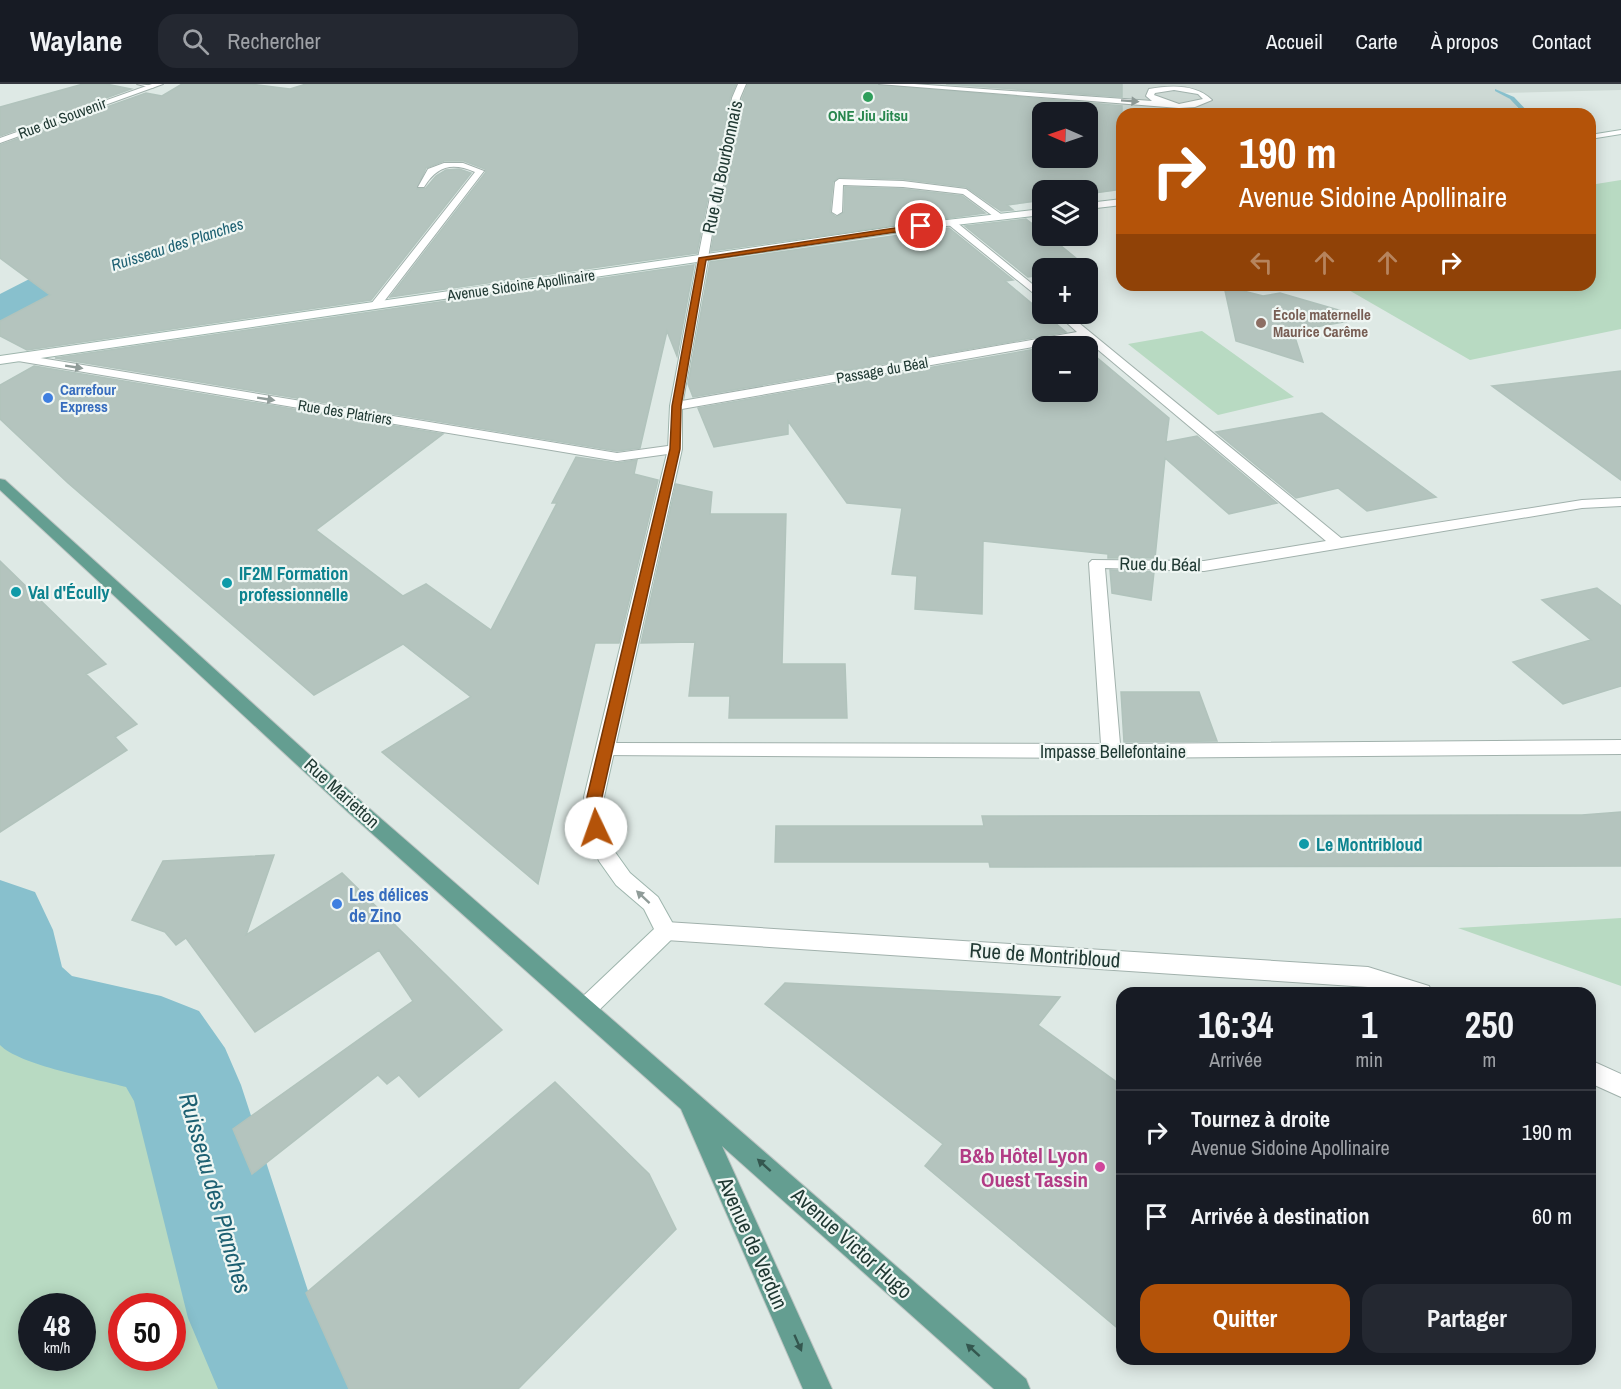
<!DOCTYPE html>
<html lang="fr">
<meta charset="utf-8">
<style>
:root{--surface:#171b24;--page:#242831;--text:#f1f3f6;--muted:#9ea1a6;--line:#363941;--accent:#b45309}
body{margin:0;font-family:"Archivo Narrow",sans-serif;background:var(--page);color:var(--text);height:100vh;display:flex;flex-direction:column;font-size:22px;white-space:nowrap}
*{box-sizing:border-box;margin:0}
p{font-size:20px;color:var(--muted)}
.icon{flex:none;width:33px;height:33px;fill:none;stroke:currentColor;stroke-width:2;stroke-linecap:round;stroke-linejoin:round}
.map{position:relative;flex:1;overflow:hidden}
.sheet{position:absolute;left:1116px;top:903px;width:480px;height:378px;display:flex;flex-direction:column;background:var(--surface);border-radius:18px;box-shadow:0 3px 15px #0003}
.sheet>*{flex:none}
.banner{position:absolute;left:1116px;top:24px;width:480px;height:183px;border-radius:18px;box-shadow:0 3px 15px #0003;background:#b45309;color:#fff;overflow:hidden}
.needle{width:39px;rotate:272deg}
.buttons{position:absolute;left:1032px;top:18px;display:grid;gap:12px}
.buttons a{display:grid;place-items:center;width:66px;height:66px;border-radius:12px;background:var(--surface);box-shadow:0 3px 15px #0003;font-size:30px}
.speed{position:absolute;left:18px;top:1209px;display:flex;gap:12px;font-size:30px;font-weight:700;text-align:center}
.speed>*{display:grid;place-content:center;width:78px;height:78px;border-radius:50%;background:var(--surface);box-shadow:0 3px 15px #0003;line-height:1}
.speed small{font-size:15px;font-weight:400}
.speed .limit{border:9px solid #d22;background:#fff;color:#111}
.pin{position:absolute;display:grid;place-items:center;width:51px;height:51px;color:#fff;margin:-26px;border:3px solid #fff;border-radius:50%;box-shadow:0 2px 6px #0007}
.me{position:absolute;width:66px;margin:-33px;rotate:357deg;stroke-linejoin:round;filter:drop-shadow(0 0 4px #0008)}
.turn{display:flex;align-items:center;gap:21px;height:126px;padding:0 24px;font-size:27px}
.turn .icon{width:78px;height:78px;stroke-width:2.5}
.turn b{display:block;font-size:42px;line-height:51px}
.lanes{display:flex;align-items:center;height:57px;padding:0 24px;background:#0003;justify-content:center;gap:30px;direction:ltr}
.lanes .off{opacity:.35}
.eta{display:flex;justify-content:space-evenly;align-items:center;height:102px;text-align:center}
.eta b{font-size:36px;font-weight:800;line-height:42px}
.action{display:flex;gap:12px;margin-top:auto;padding:12px 24px}
.action a{flex:1;height:69px;border-radius:18px;background:var(--accent);color:#fff;font-size:24px;font-weight:800;line-height:69px;text-align:center}
.action a+a{background:var(--page);color:var(--text)}
ul{padding:0;list-style:none}
li{display:flex;align-items:center;gap:18px;height:84px;padding:0 24px;border-top:2px solid var(--line)}
li div{flex:1}
li b{display:block;font-size:22px}
li em{font-style:normal}
header{display:flex;align-items:center;gap:36px;box-sizing:border-box;height:84px;padding:0 30px;background:var(--surface);border-bottom:2px solid var(--line)}
header strong{font-size:28px}
nav{display:flex;gap:33px;margin-inline-start:auto;font-size:21px}
.search{width:420px;height:54px;background:var(--page);display:flex;align-items:center;gap:15px;box-sizing:border-box;padding:0 21px;border-radius:18px;color:var(--muted);font-size:22px}
.map>svg:first-child{display:block}
.built{fill:#cdd9d4;fill-rule:evenodd}
.green{fill:#b8dac2;fill-rule:evenodd}
.lines{fill:none;stroke-linecap:round;stroke-linejoin:round}
.stream{fill:#88c0cd;fill-rule:evenodd}
.river{fill:#88c0cd;fill-rule:evenodd}
.building{fill:#b4c4be;stroke:#b1c3bc;stroke-width:1.5;fill-rule:evenodd}
.service-casing{stroke:#a1b1ac;stroke-width:2}
.minor-casing{stroke:#a1b1ac;stroke-width:2}
.secondary-casing{stroke:#9eb5ad;stroke-width:2}
.primary-casing{stroke:#bcc4c2;stroke-width:2}
.service{fill:#fff;fill-rule:evenodd}
.minor{fill:#fff;fill-rule:evenodd}
.secondary{fill:#fff;fill-rule:evenodd}
.primary{fill:#649e91;fill-rule:evenodd}
.oneway{fill:#909c99}
.oneway2{fill:#34574f}
.route{fill:#b45309;stroke:#753606;stroke-width:1.5}
.leisure-dot{fill:#2e9e5b;stroke:#eff6f3;stroke-width:2}
.education-dot{fill:#8d6e63;stroke:#eff6f3;stroke-width:2}
.shop-dot{fill:#3f7fe0;stroke:#eff6f3;stroke-width:2}
.culture-dot{fill:#0f9aa8;stroke:#eff6f3;stroke-width:2}
.hotel-dot{fill:#d1479c;stroke:#eff6f3;stroke-width:2}
.labels{text-anchor:middle;dominant-baseline:central;stroke-width:4.5;stroke-linejoin:round;paint-order:stroke}
.far-leisure-label{font-size:15px;font-weight:bold;fill:#27864d;stroke:#eff6f3}
.far-street-label{font-size:15px;fill:#203933;stroke:#eff6f3}
.far-education-label{font-size:15px;font-weight:bold;fill:#785e54;stroke:#eff6f3;text-anchor:start}
.far-shop-label{font-size:15px;font-weight:bold;fill:#366cbe;stroke:#eff6f3;text-anchor:start}
.far-water-label{font-size:16px;font-style:italic;fill:#1d6072;stroke:#eff6f3}
.street-label{font-size:18px;fill:#203933;stroke:#eff6f3}
.culture-label{font-size:18px;font-weight:bold;fill:#0d838f;stroke:#eff6f3;text-anchor:start}
.shop-label{font-size:18px;font-weight:bold;fill:#366cbe;stroke:#eff6f3;text-anchor:start}
.near-street-label{font-size:21px;fill:#203933;stroke:#eff6f3}
.near-hotel-label{font-size:21px;font-weight:bold;fill:#b23c85;stroke:#eff6f3;text-anchor:end}
.near-water-label{font-size:24px;font-style:italic;fill:#1d6072;stroke:#eff6f3}
</style>
<header>
<strong>Waylane</strong>
<div class="search"><svg class="icon" aria-label="search" viewBox="0 0 24 24"><circle cx="10" cy="10" r="6"/><path d="M15 15l6 6"/></svg>Rechercher</div>
<nav><a>Accueil</a><a>Carte</a><a>À propos</a><a>Contact</a></nav>
</header>
<div class="map">
<svg width="1621" height="1305" viewBox="0 0 1621 1305">
<rect width="100%" height="100%" fill="#dee9e5"/>
<path class="built" d="M 446,0 L 1621,0 L 1621,6 L 1501,9 L 1513,17 L 1522,30 L 1122,30 L 1122,106 L 1088,110 L 1088,106 L 1042,106 L 1042,117 L 725,161 L 746,23 L 395,14 ZM 1042,28 L 1088,28 L 1088,74 L 1042,74 Z"/>
<path class="green" d="M 1621,96 L 1621,245 L 1470,276 L 1340,201 L 1590,201 L 1590,101 Z
M 1202,247 L 1294,313 L 1218,331 L 1128,260 Z
M 1621,834 L 1621,902 L 1458,844 Z
M 0,949 L 104,978 L 157,1018 L 201,1136 L 237,1305 L 0,1305 ZM 82,1222 L 82,1274 L 32,1274 L 32,1222 ZM 172,1222 L 172,1274 L 122,1274 L 122,1222 Z"/>
<g class="lines">
<path class="stream" d="M 1495,5 L 1514,13 L 1530,30 L 1524,30 L 1510,15 L 1495,7 Z"/>
<path class="river" d="M 152,153 L 168,157 L 175,167 L 168,177 L 81,206 L 18,241 L 0,245 L 0,210 L 47,186 Z
M 0,796 L 35,808 L 53,846 L 62,883 L 72,892 L 161,912 L 199,927 L 225,964 L 241,1001 L 309,1210 L 334,1257 L 353,1305 L 218,1305 L 188,1234 L 134,1017 L 126,1003 C 97,995 19,981 0,961 Z"/>
</g>
<path class="building" d="M 83,0 L 106,0 L 131,5 L 0,52 L 0,23 Z
M 182,0 L 250,0 L 290,5 L 306,0 L 736,0 L 730,14 L 717,94 L 709,108 L 697,169 L 390,213 L 486,88 L 485,85 L 464,77 L 444,77 L 426,84 L 417,105 L 426,104 L 436,92 L 446,86 L 459,85 L 471,89 L 371,216 L 27,266 L 0,252 L 0,237 L 50,211 L 0,174 L 0,61 L 146,9 L 162,12 Z
M 748,0 L 877,0 L 1122,22 L 1122,105 L 1088,110 L 1088,106 L 1042,106 L 1042,116 L 1007,121 L 1013,126 L 1001,127 L 966,103 L 903,95 L 839,93 L 833,98 L 830,128 L 836,133 L 844,128 L 845,103 L 903,105 L 962,112 L 985,129 L 711,167 L 721,109 L 729,95 L 742,15 ZM 1042,28 L 1088,28 L 1088,74 L 1042,74 Z
M 946,0 L 1122,0 L 1122,13 Z
M 1026,135 L 1042,147 L 1042,152 L 1049,152 L 1088,184 L 1042,184 L 1042,191 L 1028,193 L 965,142 Z
M 949,144 L 1013,196 L 1005,197 L 1066,248 L 693,313 L 688,300 L 710,178 Z
M 694,181 L 677,272 L 667,247 L 640,364 L 617,367 L 55,274 Z
M 1224,202 L 1263,212 L 1280,209 L 1366,234 L 1293,247 L 1303,278 L 1236,257 Z
M 1042,264 L 1042,308 L 1088,308 L 1088,266 L 1169,334 L 1166,358 L 1197,352 L 1277,419 L 1229,430 L 1165,374 L 1155,474 L 1108,474 L 1108,470 L 983,457 L 982,530 L 915,525 L 917,492 L 892,490 L 902,424 L 847,419 L 788,337 L 788,350 L 714,363 L 698,324 Z
M 34,282 L 443,350 L 316,446 L 403,512 L 426,500 L 491,546 L 557,419 L 552,419 L 576,373 L 617,379 L 637,376 L 634,390 L 658,396 L 619,559 L 595,559 L 538,800 L 382,668 L 471,613 L 403,560 L 314,611 L 68,399 L 0,335 L 0,301 Z
M 1621,287 L 1621,396 L 1492,302 Z
M 1322,329 L 1436,413 L 1367,427 L 1338,404 L 1296,414 L 1216,348 Z
M 676,400 L 712,408 L 710,430 L 786,430 L 782,580 L 845,580 L 847,634 L 729,634 L 730,612 L 689,612 L 695,558 L 641,559 Z
M 0,477 L 106,580 L 86,590 L 137,640 L 115,653 L 127,666 L 0,748 Z
M 1110,486 L 1154,488 L 1151,516 L 1112,509 Z
M 1597,504 L 1621,522 L 1621,602 L 1563,620 L 1513,578 L 1591,556 L 1542,516 Z
M 1121,608 L 1199,608 L 1217,657 L 1124,658 Z
M 1621,728 L 1621,782 L 990,783 L 989,778 L 775,778 L 776,742 L 984,742 L 982,732 L 1582,731 Z
M 274,771 L 246,851 L 342,789 L 502,946 L 419,1013 L 399,991 L 387,1000 L 378,991 L 252,1090 L 233,1045 L 413,917 L 379,866 L 255,948 L 186,854 L 176,861 L 165,848 L 132,836 L 163,777 Z
M 785,899 L 1060,913 L 1038,941 L 1122,1002 L 1122,1248 L 925,1082 L 943,1060 L 765,920 Z
M 555,998 L 649,1090 L 676,1145 L 518,1305 L 349,1305 L 306,1209 Z"/>
<g class="lines">
<defs>
<path id="service" d="M 137,0 L 156,2 L 152,4 Z
M 879,0 L 914,0 L 1152,17 L 1146,12 L 1149,5 C 1171,1 1196,0 1212,16 L 1195,23 L 1179,24 ZM 1174,6 L 1198,10 L 1203,15 L 1179,20 L 1154,11 L 1155,9 Z
M 444,79 L 463,79 L 484,87 L 379,224 L 371,224 L 371,220 L 475,88 C 452,78 437,82 424,103 L 418,103 L 428,85 Z
M 839,95 L 903,97 L 966,105 L 1005,133 L 997,135 L 963,110 L 903,103 L 843,101 L 842,128 L 837,131 L 832,128 L 835,98 Z"/>
<path id="minor" d="M 152,0 L 163,0 L 0,59 L 0,54 Z
M 738,0 L 746,0 L 740,14 L 727,95 L 719,108 L 708,174 L 703,177 L 698,174 L 711,108 L 719,95 L 732,14 Z
M 949,137 L 955,137 L 1042,208 L 1042,216 L 949,141 Z
M 1057,230 L 1068,230 L 1341,454 L 1582,416 L 1621,414 L 1621,422 L 1582,424 L 1204,487 L 1105,484 L 1120,660 L 1621,656 L 1621,670 L 1111,674 L 599,671 L 596,666 L 599,661 L 605,659 L 1101,660 L 1089,479 L 1092,476 L 1204,477 L 1326,457 L 1084,254 L 676,326 L 670,322 L 676,318 L 1077,248 Z
M 16,270 L 617,369 L 675,361 L 682,365 L 675,369 L 617,377 L 12,276 L 12,272 Z
M 666,838 L 1368,883 L 1429,902 L 1432,909 L 1389,909 L 1368,903 L 666,856 L 658,853 L 655,847 L 658,841 Z
M 1590,976 L 1621,990 L 1621,1013 L 1590,999 Z"/>
<path id="secondary" d="M 1621,46 L 1621,50 L 1590,55 L 1590,51 Z
M 1122,115 L 1122,121 L 1088,125 L 1088,119 Z
M 1042,125 L 1042,131 L 921,145 L 708,176 L 682,322 L 682,365 L 604,713 L 606,744 L 615,768 L 630,789 L 658,813 L 677,847 L 674,853 L 594,931 L 586,934 L 578,931 L 575,924 L 578,917 L 654,845 L 644,825 L 616,801 L 599,777 L 586,744 L 584,713 L 668,365 L 670,322 L 697,178 L 0,280 L 0,272 L 921,139 Z"/>
<path id="primary" d="M 0,395 L 5,396 L 363,719 L 1026,1295 L 1030,1305 L 994,1305 L 722,1062 L 832,1305 L 803,1305 L 681,1025 L 349,729 L 0,406 Z"/>
</defs>
<use href="#service" class="service-casing"/>
<use href="#minor" class="minor-casing"/>
<use href="#secondary" class="secondary-casing"/>
<use href="#primary" class="primary-casing"/>
<use href="#service" class="service"/>
<use href="#minor" class="minor"/>
<use href="#secondary" class="secondary"/>
<use href="#primary" class="primary"/>
</g>
<defs><path id="oneway-solid" d="M-6-.8H1V-3.2L6.5 0L1 3.2V.8H-6Z" transform="scale(1.5)"/></defs>
<g class="oneway">
<use href="#oneway-solid" transform="translate(1130 17) rotate(4)"/>
<use href="#oneway-solid" transform="translate(74 283) rotate(9)"/>
<use href="#oneway-solid" transform="translate(266 315) rotate(9)"/>
<use href="#oneway-solid" transform="translate(643 813) rotate(-137)"/>
</g>
<g class="oneway2">
<use href="#oneway-solid" transform="translate(764 1081) rotate(-138)"/>
<use href="#oneway-solid" transform="translate(798 1259) rotate(66)"/>
<use href="#oneway-solid" transform="translate(973 1266) rotate(-138)"/>
</g>
<path class="route" d="M 921,140 L 923,144 L 706,176 L 681,322 L 680,365 L 602,713 L 603,744 L 601,748 L 590,748 L 587,713 L 670,365 L 672,322 L 699,174 Z"/>
<circle class="leisure-dot" cx="868" cy="13" r="6"/>
<circle class="education-dot" cx="1261" cy="239" r="6"/>
<g class="shop-dot">
<circle cx="48" cy="314" r="6"/>
<circle cx="337" cy="820" r="6"/>
</g>
<g class="culture-dot">
<circle cx="227" cy="499" r="6"/>
<circle cx="16" cy="508" r="6"/>
<circle cx="1304" cy="760" r="6"/>
</g>
<circle class="hotel-dot" cx="1100" cy="1083" r="6"/>
<g class="labels">
<g class="far-leisure-label">
<text x="868" y="31">ONE Jiu Jitsu</text>
</g>
<g class="far-street-label">
<text transform="translate(62 34) rotate(-20)">Rue du Souvenir</text>
<text transform="translate(521 201) rotate(-8)">Avenue Sidoine Apollinaire</text>
<text transform="translate(882 286) rotate(-10)">Passage du Béal</text>
<text transform="translate(345 328) rotate(9)">Rue des Platriers</text>
</g>
<g class="far-education-label">
<text x="1273" y="230">École maternelle<tspan x="1273" dy="17">Maurice Carême</tspan></text>
</g>
<g class="far-shop-label">
<text x="60" y="305">Carrefour<tspan x="60" dy="17">Express</tspan></text>
</g>
<g class="far-water-label">
<text transform="translate(177 160) rotate(-18)">Ruisseau des Planches</text>
</g>
<g class="street-label">
<text transform="translate(722 83) rotate(-78)">Rue du Bourbonnais</text>
<text transform="translate(1160 480) rotate(1)">Rue du Béal</text>
<text x="1113" y="667">Impasse Bellefontaine</text>
<text transform="translate(342 709) rotate(42)">Rue Marietton</text>
</g>
<g class="culture-label">
<text x="239" y="489">IF2M Formation<tspan x="239" dy="21">professionnelle</tspan></text>
<text x="28" y="508">Val d'Écully</text>
<text x="1316" y="760">Le Montribloud</text>
</g>
<g class="shop-label">
<text x="349" y="810">Les délices<tspan x="349" dy="21">de Zino</tspan></text>
</g>
<g class="near-street-label">
<text transform="translate(1045 871) rotate(4)">Rue de Montribloud</text>
<text transform="translate(753 1159) rotate(66)">Avenue de Verdun</text>
<text transform="translate(852 1159) rotate(42)">Avenue Victor Hugo</text>
</g>
<g class="near-hotel-label">
<text x="1088" y="1071">B&amp;b Hôtel Lyon<tspan x="1088" dy="24">Ouest Tassin</tspan></text>
</g>
<g class="near-water-label">
<text transform="translate(216 1109) rotate(74)">Ruisseau des Planches</text>
</g>
</g>
</svg>
<div class="buttons">
<a><svg class="needle" viewBox="-14 -14 28 28"><path d="M0-13l5 13h-10z" fill="#e53935"/><path d="M0 13l5-13h-10z" fill="#9ea1a6"/></svg></a>
<a><svg class="icon" aria-label="layers" viewBox="0 0 24 24"><path d="M12 4l9 5-9 5-9-5zM3 14l9 5 9-5"/></svg></a>
<a>+</a>
<a>−</a>
</div>
<div class="speed"><div>48<small>km/h</small></div><div class="limit">50</div></div>
<div class="pin" style="left:921px;top:142px;background:#d93025"><svg class="icon" aria-label="arrive" viewBox="0 0 24 24"><path d="M6 21V4h12l-3 4 3 4H6"/></svg></div>
<svg class="me" style="left:596px;top:744px" viewBox="-20 -20 40 40"><circle r="19" fill="#fff"/><path d="M0-13L10 11 0 6-10 11z" fill="#b45309"/></svg>
<div class="banner">
<div class="turn"><svg class="icon" aria-label="right" viewBox="0 0 24 24"><path d="M7 20v-9h11M14 6l5 5-5 5"/></svg><div><b>190 m</b>Avenue Sidoine Apollinaire</div></div>
<div class="lanes"><svg class="icon off" aria-label="left" viewBox="0 0 24 24"><path d="M17 20v-9H6M10 6l-5 5 5 5"/></svg><svg class="icon off" aria-label="ahead" viewBox="0 0 24 24"><path d="M12 20V5M6 11l6-6 6 6"/></svg><svg class="icon off" aria-label="ahead" viewBox="0 0 24 24"><path d="M12 20V5M6 11l6-6 6 6"/></svg><svg class="icon" aria-label="right" viewBox="0 0 24 24"><path d="M7 20v-9h11M14 6l5 5-5 5"/></svg></div>
</div>
<section class="sheet">
<div class="eta">
<div><b>16:34</b><p>Arrivée</p></div>
<div><b>1</b><p>min</p></div>
<div><b>250</b><p>m</p></div>
</div>
<ul>
<li><svg class="icon" aria-label="right" viewBox="0 0 24 24"><path d="M7 20v-9h11M14 6l5 5-5 5"/></svg><div><b>Tournez à droite</b><p>Avenue Sidoine Apollinaire</p></div><em>190 m</em></li>
<li><svg class="icon" aria-label="arrive" viewBox="0 0 24 24"><path d="M6 21V4h12l-3 4 3 4H6"/></svg><div><b>Arrivée à destination</b></div><em>60 m</em></li>
</ul>
<div class="action"><a>Quitter</a><a>Partager</a></div>
</section>
</div>
